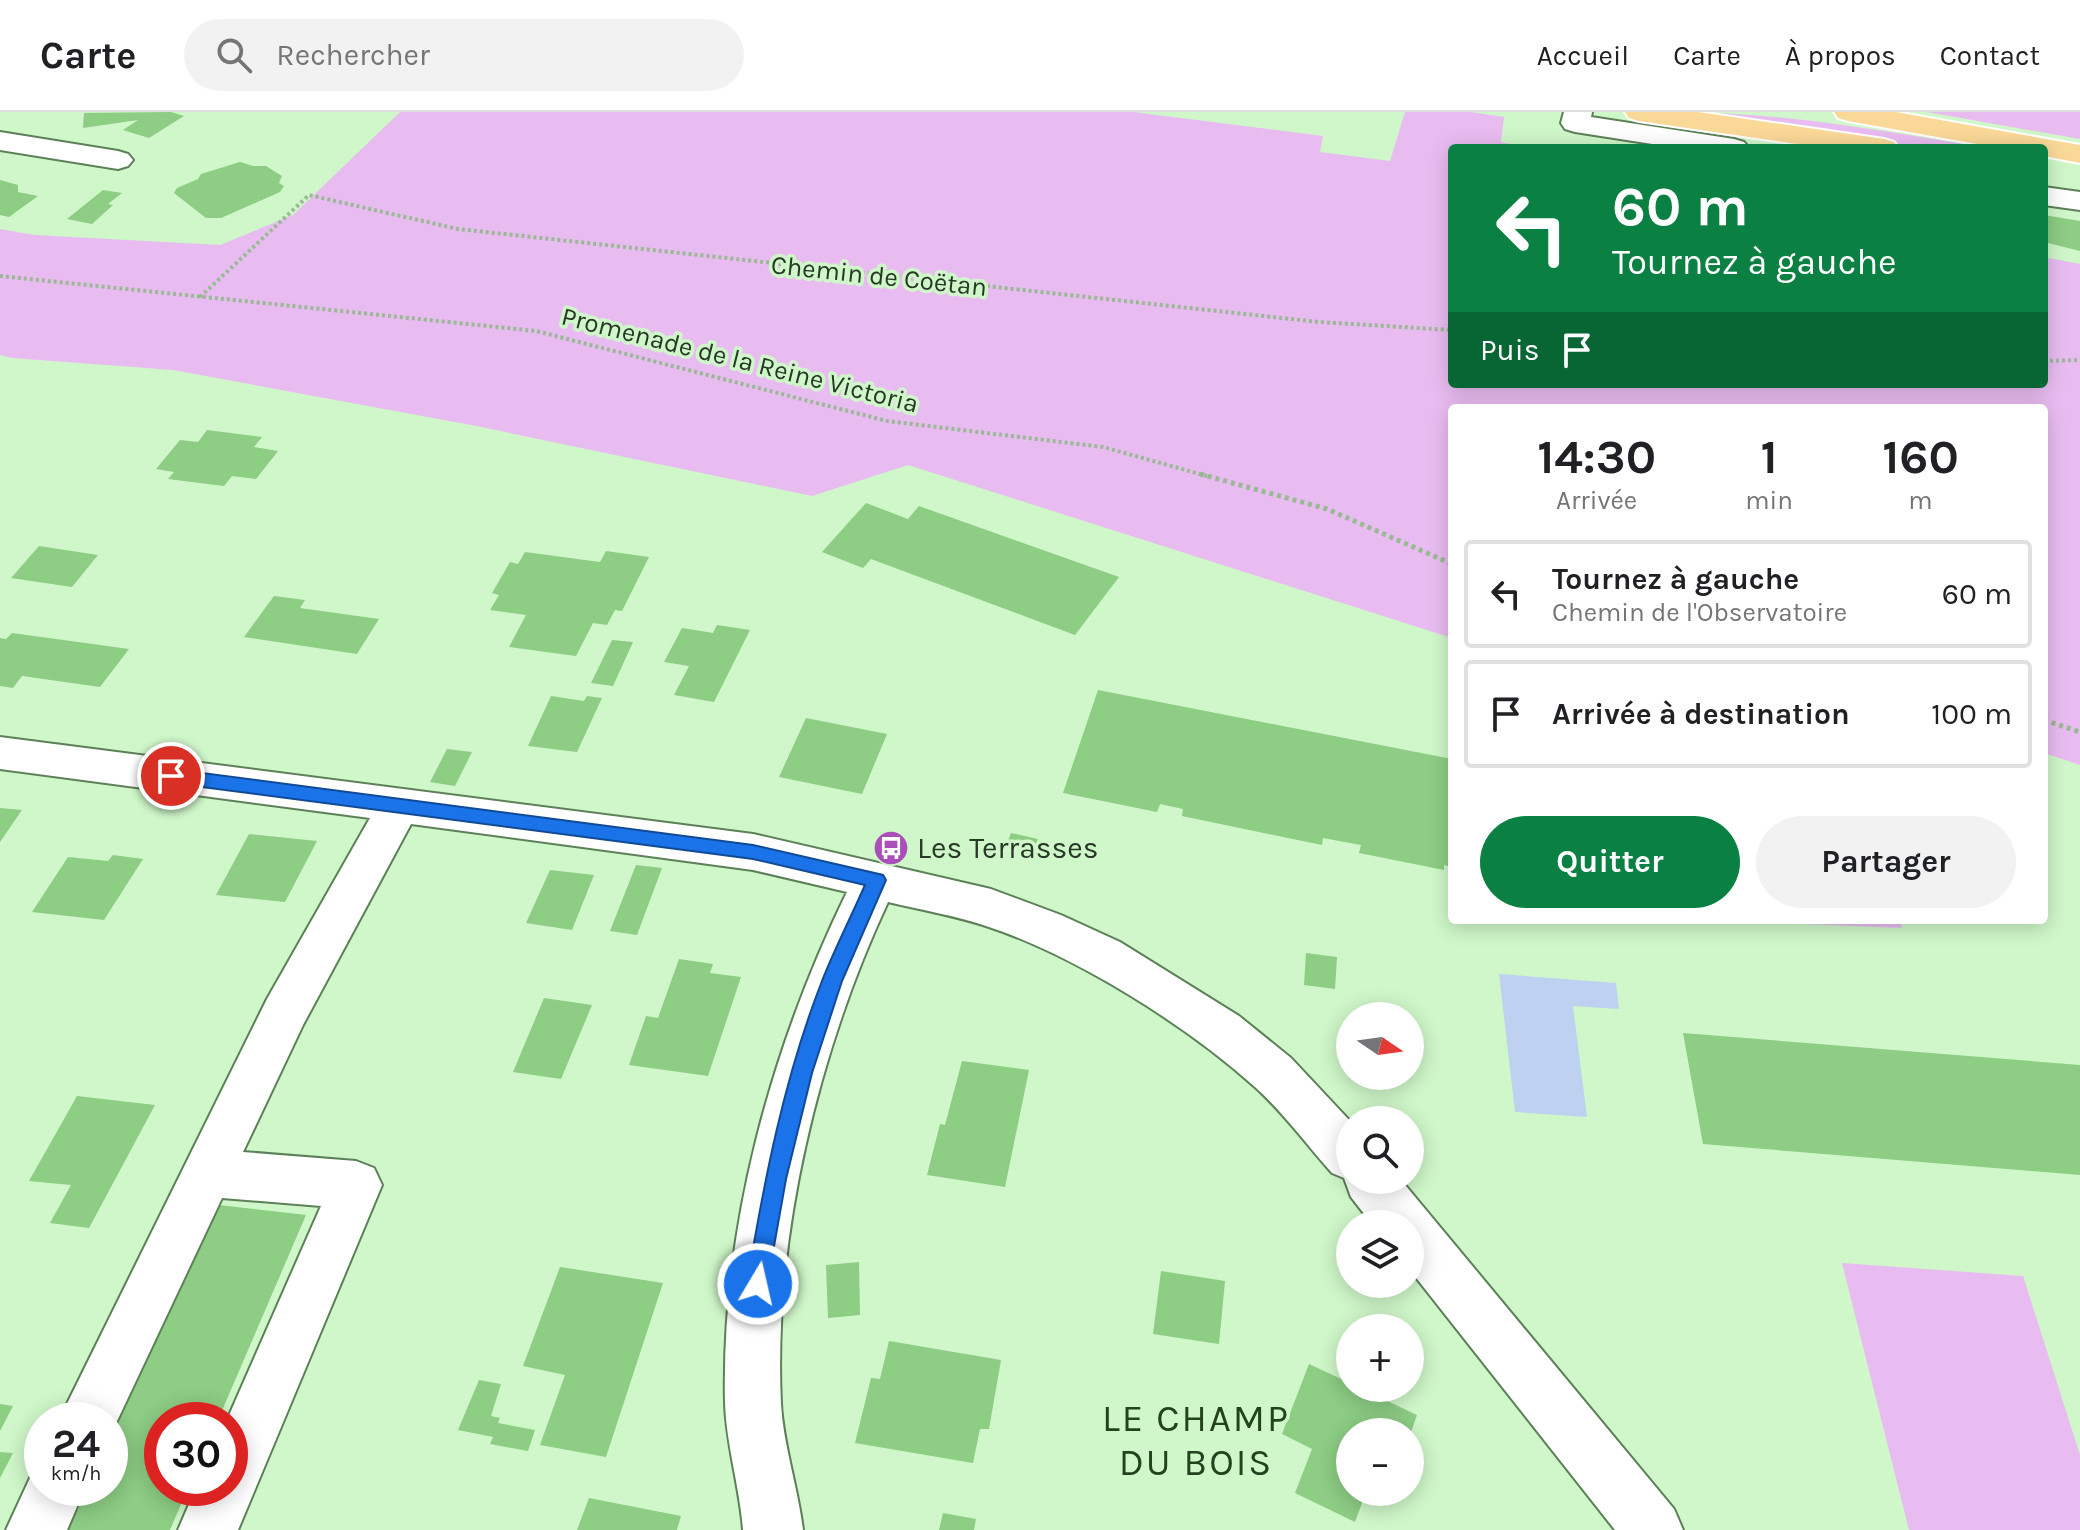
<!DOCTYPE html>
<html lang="fr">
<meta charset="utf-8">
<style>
:root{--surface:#fff;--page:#f2f2f2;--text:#202124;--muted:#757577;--line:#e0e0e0;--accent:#0b8043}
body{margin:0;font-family:Karla,sans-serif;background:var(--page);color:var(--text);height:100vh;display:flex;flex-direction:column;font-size:30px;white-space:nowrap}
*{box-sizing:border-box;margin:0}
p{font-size:26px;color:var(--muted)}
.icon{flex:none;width:44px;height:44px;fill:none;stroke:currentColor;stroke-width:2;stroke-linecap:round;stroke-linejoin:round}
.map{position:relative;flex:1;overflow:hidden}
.panel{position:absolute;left:1448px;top:292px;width:600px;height:520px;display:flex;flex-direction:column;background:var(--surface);border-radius:8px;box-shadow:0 4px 20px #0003}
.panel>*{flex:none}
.top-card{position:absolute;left:1448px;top:32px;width:600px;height:244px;border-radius:8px;box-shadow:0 4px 20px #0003;background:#0b8043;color:#fff;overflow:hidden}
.needle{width:52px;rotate:103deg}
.buttons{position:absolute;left:1336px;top:890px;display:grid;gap:16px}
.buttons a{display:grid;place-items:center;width:88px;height:88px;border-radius:50%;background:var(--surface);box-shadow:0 4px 20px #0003;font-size:40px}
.speed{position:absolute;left:24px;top:1290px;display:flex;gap:16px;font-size:40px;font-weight:700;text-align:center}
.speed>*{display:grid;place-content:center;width:104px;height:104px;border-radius:50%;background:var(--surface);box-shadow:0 4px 20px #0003;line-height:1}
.speed small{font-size:20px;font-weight:400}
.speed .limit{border:12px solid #d22;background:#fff;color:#111}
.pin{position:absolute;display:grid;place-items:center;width:68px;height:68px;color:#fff;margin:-34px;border:4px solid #fff;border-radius:50%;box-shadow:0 2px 8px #0007}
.me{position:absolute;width:88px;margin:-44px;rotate:9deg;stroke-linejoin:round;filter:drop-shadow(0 0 6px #0008)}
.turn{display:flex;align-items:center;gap:28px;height:168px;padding:0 32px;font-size:36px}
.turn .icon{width:104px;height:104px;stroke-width:2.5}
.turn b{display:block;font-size:56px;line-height:68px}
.then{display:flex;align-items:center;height:76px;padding:0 32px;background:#0003;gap:16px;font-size:30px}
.eta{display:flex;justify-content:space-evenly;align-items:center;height:136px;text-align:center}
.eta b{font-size:48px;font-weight:700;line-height:56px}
.action{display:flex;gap:16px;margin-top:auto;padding:16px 32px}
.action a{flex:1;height:92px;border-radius:48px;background:var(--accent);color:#fff;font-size:32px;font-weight:700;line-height:92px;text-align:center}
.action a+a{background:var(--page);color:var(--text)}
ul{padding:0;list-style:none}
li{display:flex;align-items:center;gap:24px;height:108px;margin:0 16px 12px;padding:0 16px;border:4px solid var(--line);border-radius:8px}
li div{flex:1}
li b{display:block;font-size:30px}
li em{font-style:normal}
header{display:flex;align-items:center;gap:48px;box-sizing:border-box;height:112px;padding:0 40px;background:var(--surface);border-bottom:2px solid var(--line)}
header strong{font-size:38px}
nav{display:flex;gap:44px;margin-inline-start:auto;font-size:28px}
.search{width:560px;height:72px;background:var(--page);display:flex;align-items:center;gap:20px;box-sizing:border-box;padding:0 28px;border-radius:44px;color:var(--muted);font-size:30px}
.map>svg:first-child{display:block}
.green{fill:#e9bcf1}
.water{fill:#bfd1f1}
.building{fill:#8dcd84}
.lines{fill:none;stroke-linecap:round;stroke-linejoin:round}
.minor-casing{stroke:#5c8057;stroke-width:4}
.major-casing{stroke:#fff;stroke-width:4}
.path-far1{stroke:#99b994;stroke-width:4;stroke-dasharray:3 3;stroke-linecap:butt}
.path{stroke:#99b994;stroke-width:5;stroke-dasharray:4 4;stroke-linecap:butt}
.minor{fill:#fff;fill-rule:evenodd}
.major{fill:#fad998;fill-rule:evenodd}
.route{fill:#1a73e8;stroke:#114b97;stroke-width:2}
.labels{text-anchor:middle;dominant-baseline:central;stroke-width:7;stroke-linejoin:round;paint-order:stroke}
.far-street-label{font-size:26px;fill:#283826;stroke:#cff7c9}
.poi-label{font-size:30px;fill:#283826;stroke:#cff7c9;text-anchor:start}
.near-neighbourhood-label{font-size:38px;letter-spacing:2px;fill:#22431d;stroke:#cff7c9}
</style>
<header>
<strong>Carte</strong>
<div class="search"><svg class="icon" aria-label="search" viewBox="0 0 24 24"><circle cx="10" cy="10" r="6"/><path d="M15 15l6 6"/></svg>Rechercher</div>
<nav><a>Accueil</a><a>Carte</a><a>À propos</a><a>Contact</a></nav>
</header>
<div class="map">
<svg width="2080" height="1418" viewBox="0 0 2080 1418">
<rect width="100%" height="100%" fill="#cff7c9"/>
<path class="green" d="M 400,0 L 1133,0 L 1323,24 L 1320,40 L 1390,49 L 1405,0 L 1471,0 L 1504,5 L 1501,30 L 1529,36 L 1452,36 L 1452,272 L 2044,272 L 2044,145 L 2080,152 L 2080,653 L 2044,641 L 2044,296 L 1452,296 L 1452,526 L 908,353 L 812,384 L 471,313 L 173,258 L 12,246 L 0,243 L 0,117 L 35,123 L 220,133 L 293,103 Z
M 1676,0 C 1780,0 1884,19 1986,36 L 1919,36 Z
M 1927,0 L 2080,0 L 2080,27 Z
M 1702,808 L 1900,808 L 1902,816 Z
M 1842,1151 L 2023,1164 L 2080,1343 L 2080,1418 L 1909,1418 Z"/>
<path class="water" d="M 1499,862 L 1616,871 L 1619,897 L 1573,894 L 1587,1005 L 1515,1000 Z"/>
<path class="building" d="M 171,0 L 184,4 L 149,26 L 123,18 L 138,8 L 83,16 L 84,1 Z
M 240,50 L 253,54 L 266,54 L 282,64 L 279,71 L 284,74 L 280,80 L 221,106 L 206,106 L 174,81 L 177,76 L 198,67 L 201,62 Z
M 0,68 L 18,73 L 18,80 L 38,84 L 9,105 L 0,103 Z
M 103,78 L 122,81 L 108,92 L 113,93 L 92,112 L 67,107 Z
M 2044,103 L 2080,109 L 2080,139 L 2044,130 Z
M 207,318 L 262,325 L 254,335 L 278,339 L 256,367 L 232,364 L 224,374 L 168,367 L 174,360 L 156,357 L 180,328 L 198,330 Z
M 866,391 L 908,407 L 919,394 L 1119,465 L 1075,523 L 871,447 L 863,456 L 822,440 Z
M 39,434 L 98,443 L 72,475 L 11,466 Z
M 606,439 L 649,445 L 622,499 L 615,498 L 607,513 L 593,511 L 576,544 L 509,535 L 526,503 L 490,498 L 499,483 L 492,481 L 510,450 L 518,452 L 525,440 L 600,450 Z
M 274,484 L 305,488 L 300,496 L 379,507 L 357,542 L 244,525 Z
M 717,513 L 750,518 L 714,590 L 674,583 L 689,554 L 664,550 L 682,516 L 713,521 Z
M 12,521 L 129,537 L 100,575 L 22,564 L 13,576 L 0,574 L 0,526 L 6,527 Z
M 612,528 L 633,530 L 613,574 L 591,571 Z
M 1098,578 L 1452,647 L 1452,755 L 1444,753 L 1444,758 L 1359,741 L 1361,733 L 1323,726 L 1322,733 L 1182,704 L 1183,697 L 1160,692 L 1157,700 L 1063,681 Z
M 551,584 L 584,589 L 587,584 L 602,586 L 577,640 L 528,634 Z
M 806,606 L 887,622 L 862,682 L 779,665 Z
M 447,637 L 472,640 L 455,674 L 430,670 Z
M 0,696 L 22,698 L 0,730 Z
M 1011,721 L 1038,727 L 1033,740 L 1006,734 Z
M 249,722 L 317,729 L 285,790 L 216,783 Z
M 113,743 L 143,747 L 104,808 L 32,800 L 68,745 L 108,749 Z
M 636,753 L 662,756 L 637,823 L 610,819 Z
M 550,758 L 594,763 L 572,818 L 526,811 Z
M 1306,841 L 1337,845 L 1335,877 L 1304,873 Z
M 679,847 L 713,852 L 710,861 L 741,865 L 708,964 L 629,953 L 646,904 L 658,906 Z
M 544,886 L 592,893 L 561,967 L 513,960 Z
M 1683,921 L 2080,953 L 2080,1063 L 1703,1032 Z
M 962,949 L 1029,958 L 1005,1075 L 927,1063 L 940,1012 L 945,1013 Z
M 77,984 L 155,993 L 89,1116 L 50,1111 L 71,1073 L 29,1069 Z
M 219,1093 L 306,1103 L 218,1308 L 162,1308 L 162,1376 L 188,1376 L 170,1418 L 68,1418 L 88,1376 L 110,1376 L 110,1328 Z
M 859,1150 L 860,1203 L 828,1206 L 826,1153 Z
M 560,1155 L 663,1171 L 606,1345 L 540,1333 L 565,1263 L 523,1254 Z
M 1161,1159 L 1225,1169 L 1219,1232 L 1153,1222 Z
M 889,1229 L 1001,1248 L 989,1317 L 980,1317 L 973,1351 L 855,1331 L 871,1266 L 880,1267 Z
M 1309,1252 L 1350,1271 L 1350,1276 L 1360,1276 L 1417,1303 L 1411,1320 L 1350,1320 L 1350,1380 L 1366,1380 L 1355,1410 L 1295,1381 L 1312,1337 L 1282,1322 Z
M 479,1268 L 501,1272 L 491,1304 L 500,1306 L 498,1311 L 535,1318 L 528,1339 L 490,1332 L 493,1325 L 458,1318 Z
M 0,1292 L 13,1294 L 0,1319 Z
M 0,1340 L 13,1341 L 0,1366 Z
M 589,1386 L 681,1404 L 677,1418 L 577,1418 Z
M 943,1401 L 976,1407 L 974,1418 L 939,1418 Z"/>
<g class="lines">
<defs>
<path id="minor" d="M 1564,0 L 1592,0 L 1591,5 L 1734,27 L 1744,30 L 1749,36 L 1678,36 L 1575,20 L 1565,17 L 1561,11 Z
M 0,20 L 118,39 L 128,42 L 133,48 L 128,54 L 118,57 L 0,38 Z
M 2044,75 L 2080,80 L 2080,98 L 2044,93 Z
M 0,625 L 753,722 L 991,777 L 1061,803 L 1120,830 L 1239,904 L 1291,946 L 1350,1009 L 1350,1068 L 1401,1068 L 1674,1397 L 1683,1418 L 1615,1418 L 1410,1158 L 1410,1112 L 1372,1112 L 1351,1085 L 1344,1066 L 1332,1061 C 1307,1033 1283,1000 1255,975 C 1186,913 1076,844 989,815 C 957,804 922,798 888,790 C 818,940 773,1126 781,1292 C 783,1332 798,1376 803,1418 L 743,1418 C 740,1376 726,1332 725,1291 C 721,1117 771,936 847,780 L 753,758 L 411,712 L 303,913 L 243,1040 L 356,1049 L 374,1056 L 382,1073 L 238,1418 L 178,1418 L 196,1376 L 230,1376 L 230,1308 L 227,1308 L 321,1094 L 222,1086 L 110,1324 L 110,1308 L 59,1308 L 267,887 L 370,706 L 0,657 Z
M 42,1353 L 42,1376 L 85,1376 L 67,1418 L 6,1418 L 35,1355 Z"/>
<path id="major" d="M 1625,0 L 1698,0 L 1884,27 L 1894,30 L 1899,36 L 1825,36 L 1639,9 L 1629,6 Z
M 1834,0 L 1896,0 L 2080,33 L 2080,51 L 2044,44 L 2044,36 L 1999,36 L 1848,9 L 1838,6 Z"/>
</defs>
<use href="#minor" class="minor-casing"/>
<use href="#major" class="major-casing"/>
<path class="path-far1" d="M 0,164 L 536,219 L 887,309 L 1103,335 L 1207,364
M 200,185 L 309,83 L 458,117 L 1319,210 L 1452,218
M 2044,249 L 2080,248"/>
<path class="path" d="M 1200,362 L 1327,397 L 1452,452
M 2044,608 L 2080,620"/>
<use href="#minor" class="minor"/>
<use href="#major" class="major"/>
</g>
<path class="route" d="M 171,657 L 753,733 L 883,763 L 886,768 L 842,869 L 812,961 L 786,1067 L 766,1179 L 758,1182 L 750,1179 L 747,1172 C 764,1069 784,966 822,869 C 835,836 851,805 865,773 L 753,747 L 171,671 L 162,664 Z"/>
<defs>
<symbol id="bus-disc" viewBox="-11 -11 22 22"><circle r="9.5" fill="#aa4fba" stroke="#cff7c9"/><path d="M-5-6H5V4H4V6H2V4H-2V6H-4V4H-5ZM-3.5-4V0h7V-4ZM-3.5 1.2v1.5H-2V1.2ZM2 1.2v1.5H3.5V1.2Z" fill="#fff"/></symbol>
</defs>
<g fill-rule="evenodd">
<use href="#bus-disc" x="871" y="716" width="40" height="40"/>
</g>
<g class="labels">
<g class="far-street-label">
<text transform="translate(879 164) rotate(6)">Chemin de Coëtan</text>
<text transform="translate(740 248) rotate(14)">Promenade de la Reine Victoria</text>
</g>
<g class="poi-label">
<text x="917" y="736">Les Terrasses</text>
</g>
<g class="near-neighbourhood-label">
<text x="1196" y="1306">LE CHAMP<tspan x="1196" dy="44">DU BOIS</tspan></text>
</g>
</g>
</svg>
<div class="buttons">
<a><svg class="needle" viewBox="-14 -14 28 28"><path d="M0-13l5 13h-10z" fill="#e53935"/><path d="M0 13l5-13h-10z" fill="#757577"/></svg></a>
<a><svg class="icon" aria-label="search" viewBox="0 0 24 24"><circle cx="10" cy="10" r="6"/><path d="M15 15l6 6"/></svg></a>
<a><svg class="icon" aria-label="layers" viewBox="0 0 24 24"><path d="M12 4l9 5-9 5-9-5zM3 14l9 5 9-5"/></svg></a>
<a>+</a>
<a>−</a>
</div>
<div class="speed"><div>24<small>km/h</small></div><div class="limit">30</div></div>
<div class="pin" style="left:171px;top:664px;background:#d93025"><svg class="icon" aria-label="arrive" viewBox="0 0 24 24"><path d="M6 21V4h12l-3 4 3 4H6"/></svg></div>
<svg class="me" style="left:758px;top:1172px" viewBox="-20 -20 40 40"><circle r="17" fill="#1a73e8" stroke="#fff" stroke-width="3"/><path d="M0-11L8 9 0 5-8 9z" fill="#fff"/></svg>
<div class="top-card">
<div class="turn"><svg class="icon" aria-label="left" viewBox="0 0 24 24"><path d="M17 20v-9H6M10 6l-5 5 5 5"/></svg><div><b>60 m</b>Tournez à gauche</div></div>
<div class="then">Puis<svg class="icon" aria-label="arrive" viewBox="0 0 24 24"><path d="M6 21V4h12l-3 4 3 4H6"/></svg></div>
</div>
<section class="panel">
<div class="eta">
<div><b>14:30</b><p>Arrivée</p></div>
<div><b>1</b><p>min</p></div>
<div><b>160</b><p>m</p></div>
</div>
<ul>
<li><svg class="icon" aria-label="left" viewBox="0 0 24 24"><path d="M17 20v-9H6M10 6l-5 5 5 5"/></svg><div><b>Tournez à gauche</b><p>Chemin de l'Observatoire</p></div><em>60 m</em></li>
<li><svg class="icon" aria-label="arrive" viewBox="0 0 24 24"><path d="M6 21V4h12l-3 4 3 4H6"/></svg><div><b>Arrivée à destination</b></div><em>100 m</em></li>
</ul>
<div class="action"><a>Quitter</a><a>Partager</a></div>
</section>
</div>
